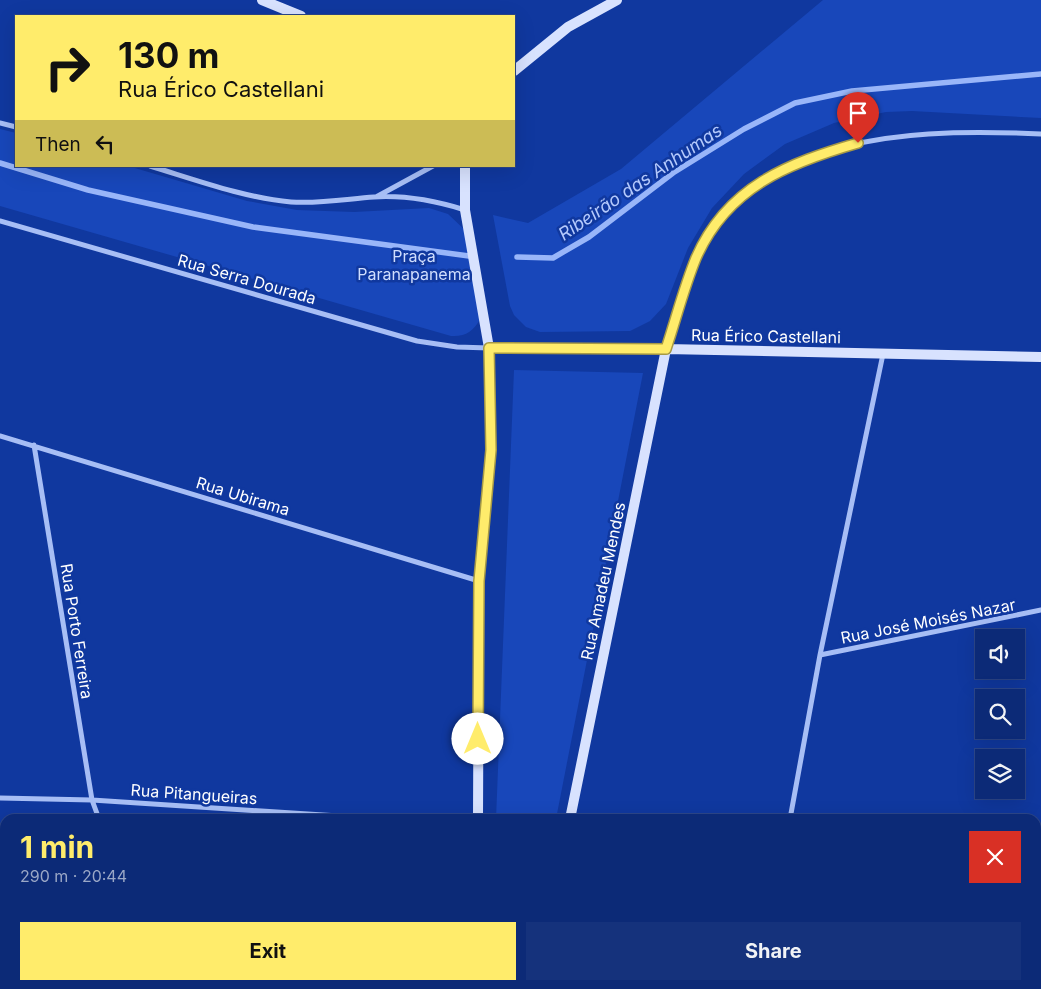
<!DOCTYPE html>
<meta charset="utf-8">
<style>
:root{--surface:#0c2a77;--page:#15327c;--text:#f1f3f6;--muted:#9aa7c6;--line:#2c4689;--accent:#ffec6b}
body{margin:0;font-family:Inter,sans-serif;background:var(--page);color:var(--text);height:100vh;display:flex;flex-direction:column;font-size:19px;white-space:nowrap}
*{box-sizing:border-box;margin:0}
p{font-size:16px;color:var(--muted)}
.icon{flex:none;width:28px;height:28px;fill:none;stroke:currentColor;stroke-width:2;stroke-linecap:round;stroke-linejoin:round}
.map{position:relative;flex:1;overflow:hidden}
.details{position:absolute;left:0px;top:814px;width:1041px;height:176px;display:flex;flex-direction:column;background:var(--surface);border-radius:15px 15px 0 0;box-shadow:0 5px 20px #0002,0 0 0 1px var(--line)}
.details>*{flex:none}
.top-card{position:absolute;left:15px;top:15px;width:500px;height:152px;border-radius:0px;box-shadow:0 5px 20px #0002,0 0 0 1px var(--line);background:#ffec6b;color:#111;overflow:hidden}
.buttons{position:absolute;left:975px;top:629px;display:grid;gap:10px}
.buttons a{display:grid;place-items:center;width:50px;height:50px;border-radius:0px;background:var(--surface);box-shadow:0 5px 20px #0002,0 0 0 1px var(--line);font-size:25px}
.pin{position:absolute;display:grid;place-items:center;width:42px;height:42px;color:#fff;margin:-51px -21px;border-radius:50% 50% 50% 0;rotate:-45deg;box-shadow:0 0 5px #0007}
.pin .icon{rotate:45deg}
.me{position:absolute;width:55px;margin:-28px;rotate:0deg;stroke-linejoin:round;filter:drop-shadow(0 0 4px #0008)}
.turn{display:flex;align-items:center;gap:18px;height:105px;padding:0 20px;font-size:22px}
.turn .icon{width:65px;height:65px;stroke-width:2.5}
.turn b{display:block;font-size:35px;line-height:42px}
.then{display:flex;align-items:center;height:48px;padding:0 20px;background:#0003;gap:10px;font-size:19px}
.round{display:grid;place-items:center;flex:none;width:52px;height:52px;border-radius:0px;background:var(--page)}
.head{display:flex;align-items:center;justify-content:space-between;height:85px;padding:0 20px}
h1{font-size:30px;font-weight:700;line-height:38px;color:var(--accent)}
.cta{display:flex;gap:10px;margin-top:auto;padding:10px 20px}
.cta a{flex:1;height:58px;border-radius:0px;background:var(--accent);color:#111;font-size:20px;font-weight:700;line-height:58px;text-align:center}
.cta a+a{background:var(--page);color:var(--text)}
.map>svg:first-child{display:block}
.green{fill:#1847ba}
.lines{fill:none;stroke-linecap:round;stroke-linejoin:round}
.stream{stroke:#99b6f9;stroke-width:5.5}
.street{stroke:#a7bef5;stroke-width:5}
.secondary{stroke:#d8e2fe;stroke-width:10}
.route-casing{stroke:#a69946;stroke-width:12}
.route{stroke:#ffec6b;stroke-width:9}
.labels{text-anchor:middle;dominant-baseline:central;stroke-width:5;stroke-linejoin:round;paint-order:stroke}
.park-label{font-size:16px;fill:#d0defe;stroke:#10389f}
.street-label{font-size:16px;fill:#fff;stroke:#10389f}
.water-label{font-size:18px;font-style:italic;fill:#b4c9fc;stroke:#10389f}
</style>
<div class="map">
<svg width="1041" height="989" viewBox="0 0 1041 989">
<rect width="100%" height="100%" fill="#10389f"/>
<path class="green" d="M 823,0 L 1041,0 L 1041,118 L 912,111 L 886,112 L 834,123 L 785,144 L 744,174 L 712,208 L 688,248 L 666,304 L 650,321 L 630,331 L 540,332 L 526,327 L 514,315 L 510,306 L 493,215 L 528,223 L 621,169 Z
M 0,129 L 16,133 L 16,166 L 128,166 L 247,201 L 297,210 L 354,212 L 429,208 L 448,214 L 467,232 L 480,319 C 474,331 465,337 451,336 L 0,206 Z
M 514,370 L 643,373 L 556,819 L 496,819 Z"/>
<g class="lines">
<path class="stream" d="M 0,163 L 88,190 L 253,227 L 469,256
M 517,257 L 553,258 L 589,237 L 673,173 L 744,129 L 795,103 L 852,91 L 1041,74"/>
<path class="street" d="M 0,123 L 16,127
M 150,166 C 193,179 245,198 291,202 C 319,204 347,199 374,197 C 405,195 436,201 465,210
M 376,197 L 433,166
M 0,221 L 417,341 L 457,347 L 489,348
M 666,348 C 679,309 689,264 713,229 C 782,130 932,129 1041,134
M 0,436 L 479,581
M 34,445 L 92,800 L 99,819
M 820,655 L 1041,610
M 0,798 L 92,800 L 385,819
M 790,819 L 820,655 L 883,354
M 1036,857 L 1041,856
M 166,985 L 167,989
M 798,985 L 799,989
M 141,989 L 144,985"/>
<path class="secondary" d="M 262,0 L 301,16
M 514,71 L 568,27 L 617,0
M 465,166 L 465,210 L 489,348 L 491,450 L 479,581 L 478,819
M 489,348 L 666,349 L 1041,357
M 570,819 L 666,349
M 470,989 L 471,985
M 544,989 L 544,985"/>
</g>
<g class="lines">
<defs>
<path id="route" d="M 478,739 L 479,581 L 491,450 L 489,348 L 666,349 C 676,319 684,287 696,258 C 727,187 788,163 858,143"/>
</defs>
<use href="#route" class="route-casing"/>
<use href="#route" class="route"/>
</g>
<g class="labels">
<g class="park-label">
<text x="414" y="256">Praça<tspan x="414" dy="18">Paranapanema</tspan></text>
</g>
<g class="street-label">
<text transform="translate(247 279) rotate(16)">Rua Serra Dourada</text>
<text transform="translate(766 336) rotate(1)">Rua Érico Castellani</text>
<text transform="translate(243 496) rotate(17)">Rua Ubirama</text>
<text transform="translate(603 581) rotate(-78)">Rua Amadeu Mendes</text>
<text transform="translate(928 621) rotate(-11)">Rua José Moisés Nazar</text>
<text transform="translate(77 631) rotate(81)">Rua Porto Ferreira</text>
<text transform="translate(194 794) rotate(4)">Rua Pitangueiras</text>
</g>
<g class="water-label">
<text transform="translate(640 182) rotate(-34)">Ribeirão das Anhumas</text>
</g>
</g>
</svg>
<div class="buttons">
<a><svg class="icon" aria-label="sound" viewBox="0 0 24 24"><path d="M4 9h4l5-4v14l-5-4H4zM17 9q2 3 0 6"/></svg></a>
<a><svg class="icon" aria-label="search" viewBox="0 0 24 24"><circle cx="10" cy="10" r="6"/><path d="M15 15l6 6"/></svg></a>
<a><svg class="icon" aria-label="layers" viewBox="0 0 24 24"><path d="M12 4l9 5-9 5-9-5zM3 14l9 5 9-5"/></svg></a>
</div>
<div class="pin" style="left:858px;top:143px;background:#d93025"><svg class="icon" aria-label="arrive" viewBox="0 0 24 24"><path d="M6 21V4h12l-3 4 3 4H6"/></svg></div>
<svg class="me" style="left:478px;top:739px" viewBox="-20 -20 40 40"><circle r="19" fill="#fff"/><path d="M0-13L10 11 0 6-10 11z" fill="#ffec6b"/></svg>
<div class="top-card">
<div class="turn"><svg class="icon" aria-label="right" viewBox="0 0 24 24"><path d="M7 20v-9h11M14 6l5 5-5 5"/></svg><div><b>130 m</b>Rua Érico Castellani</div></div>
<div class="then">Then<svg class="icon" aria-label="left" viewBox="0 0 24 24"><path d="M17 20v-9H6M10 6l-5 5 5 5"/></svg></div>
</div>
<section class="details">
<div class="head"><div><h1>1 min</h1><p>290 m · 20:44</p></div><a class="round" style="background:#d93025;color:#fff"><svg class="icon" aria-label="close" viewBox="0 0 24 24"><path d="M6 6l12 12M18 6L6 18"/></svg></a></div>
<div class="cta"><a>Exit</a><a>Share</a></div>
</section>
</div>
